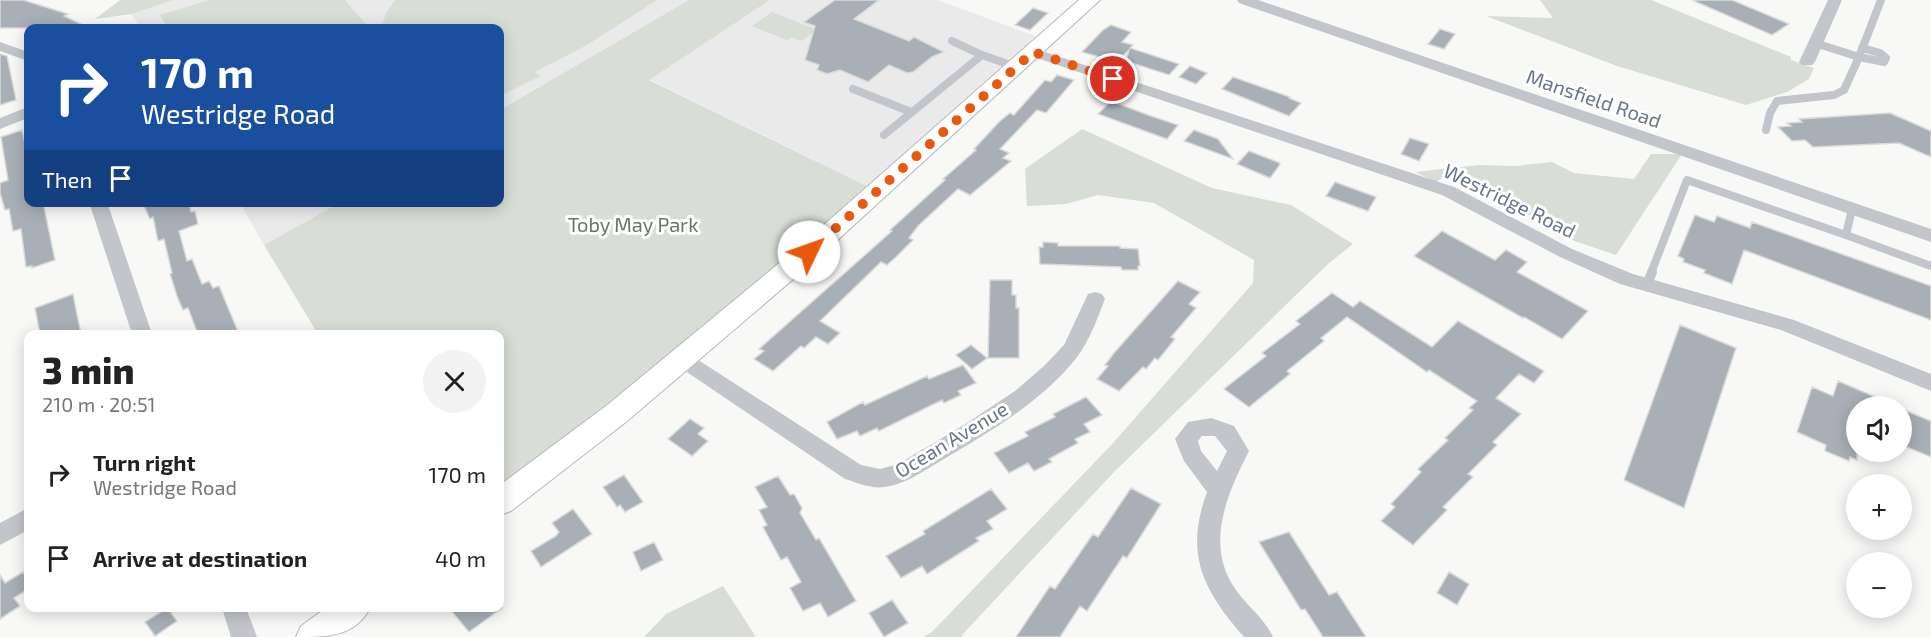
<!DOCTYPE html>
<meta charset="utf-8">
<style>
:root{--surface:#fff;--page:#f2f2f2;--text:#222;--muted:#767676}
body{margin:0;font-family:"Exo 2",sans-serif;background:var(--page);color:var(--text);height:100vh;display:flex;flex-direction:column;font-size:22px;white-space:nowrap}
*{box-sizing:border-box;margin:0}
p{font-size:20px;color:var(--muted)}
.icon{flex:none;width:33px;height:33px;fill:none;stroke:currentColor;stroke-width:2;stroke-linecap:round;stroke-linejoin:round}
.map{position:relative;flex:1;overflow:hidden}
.panel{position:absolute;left:24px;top:330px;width:480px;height:282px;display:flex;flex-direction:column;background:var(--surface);border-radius:12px;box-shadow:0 3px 15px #0003}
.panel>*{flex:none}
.top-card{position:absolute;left:24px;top:24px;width:480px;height:183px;border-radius:12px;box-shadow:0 3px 15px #0003;background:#1a4fa0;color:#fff;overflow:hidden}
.fabs{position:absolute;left:1846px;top:396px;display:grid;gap:12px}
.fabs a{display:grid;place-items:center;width:66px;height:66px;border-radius:50%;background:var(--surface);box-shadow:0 3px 15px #0003;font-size:30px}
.pin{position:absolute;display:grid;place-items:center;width:51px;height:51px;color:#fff;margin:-26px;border:3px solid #fff;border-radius:50%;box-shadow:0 2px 6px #0007}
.me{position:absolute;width:66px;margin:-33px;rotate:48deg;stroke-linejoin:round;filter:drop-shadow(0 0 4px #0008)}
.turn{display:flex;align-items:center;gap:21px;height:126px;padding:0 18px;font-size:27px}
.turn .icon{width:78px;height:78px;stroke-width:2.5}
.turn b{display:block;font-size:42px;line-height:51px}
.then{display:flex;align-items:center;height:57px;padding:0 18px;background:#0003;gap:12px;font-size:22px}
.round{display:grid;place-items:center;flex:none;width:63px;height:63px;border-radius:32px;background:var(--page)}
.overview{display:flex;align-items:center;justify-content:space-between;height:102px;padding:0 18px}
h1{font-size:36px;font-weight:800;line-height:45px}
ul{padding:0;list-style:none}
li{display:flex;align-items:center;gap:18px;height:84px;padding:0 18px}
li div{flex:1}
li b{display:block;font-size:22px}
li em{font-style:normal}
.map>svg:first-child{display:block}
.built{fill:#e9eae9}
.green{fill:#d8ddd5}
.building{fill:#a8afb6;stroke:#dadad8;stroke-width:1.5}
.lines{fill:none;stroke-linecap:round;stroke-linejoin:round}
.secondary-casing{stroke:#b4b9be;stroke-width:2}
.service-far1{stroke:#c2c5c9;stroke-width:8}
.service{stroke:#c2c5c9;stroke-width:10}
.minor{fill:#c2c5c9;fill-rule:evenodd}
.secondary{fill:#fff;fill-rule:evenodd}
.route{stroke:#ea580c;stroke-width:10;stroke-dasharray:0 18}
.labels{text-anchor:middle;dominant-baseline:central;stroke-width:6;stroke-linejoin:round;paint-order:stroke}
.street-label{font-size:20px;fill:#687686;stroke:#fff}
.park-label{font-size:20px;fill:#657963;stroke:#fff}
</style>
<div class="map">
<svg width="1931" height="637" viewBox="0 0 1931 637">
<rect width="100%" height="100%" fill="#f8f9f6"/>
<path class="built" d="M 173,0 L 689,0 L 500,110 L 500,28 L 140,28 L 132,14 Z
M 770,0 L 938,0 L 1046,40 L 877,191 L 649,79 Z
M 240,203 L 339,203 L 264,245 Z"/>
<path class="green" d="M 120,0 L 173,0 L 132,14 L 95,19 Z
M 210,0 L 345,0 L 369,28 L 168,28 L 160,15 Z
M 395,0 L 657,0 L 587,45 L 535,72 L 541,76 L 500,96 L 500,28 L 384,28 L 382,26 L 386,13 Z
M 689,0 L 770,0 L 649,80 L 877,191 L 530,481 L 500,502 L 500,334 L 318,334 L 264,245 L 339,203 L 500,202 L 500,110 Z
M 1540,0 L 1651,0 L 1791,57 L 1791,60 L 1814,68 L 1809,79 L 1787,92 L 1746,105 L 1617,66 L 1486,16 L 1553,18 Z
M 772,12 L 817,30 L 801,41 L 791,37 L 787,40 L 752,26 Z
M 1082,129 L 1212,188 L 1291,205 L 1353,244 L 1329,263 L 1114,472 L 962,635 L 963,637 L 923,637 L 932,632 L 1114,442 L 1253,283 L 1254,260 L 1154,203 L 1098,195 L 1066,204 L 1027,206 L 1025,169 Z
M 1651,154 L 1682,154 L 1616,255 L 1563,237 L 1513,205 L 1445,176 L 1436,182 L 1415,172 L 1479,165 L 1516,166 L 1552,162 L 1574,173 L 1634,179 Z
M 723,586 L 756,637 L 644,637 L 666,614 Z"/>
<path class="building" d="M 0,0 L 23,0 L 68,14 L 64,16 L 89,28 L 0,28 Z
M 835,0 L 879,0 L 854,19 L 909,41 L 914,37 L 944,52 L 932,57 L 913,72 L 907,73 L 889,65 L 868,82 L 840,70 L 827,74 L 817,70 L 819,65 L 805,60 L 815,26 L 804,22 Z
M 1692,0 L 1732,0 L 1789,24 L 1772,35 Z
M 1033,8 L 1048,13 L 1030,30 L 1015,25 Z
M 1111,25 L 1131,32 L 1122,42 L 1133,45 L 1130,48 L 1179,64 L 1169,75 L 1126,61 L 1129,50 L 1118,60 L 1108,57 L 1106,59 L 1082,52 L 1103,30 Z
M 1440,29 L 1455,34 L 1444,49 L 1428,44 Z
M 0,54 L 7,56 L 16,100 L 0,105 Z
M 1190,66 L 1207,73 L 1196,84 L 1179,77 Z
M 1057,75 L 1074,80 L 1046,113 L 1037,110 L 1000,149 L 1009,153 L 1003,158 L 1011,161 L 970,195 L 958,189 L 918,226 L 909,238 L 913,240 L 896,257 L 887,265 L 881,262 L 820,321 L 840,333 L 828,344 L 816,337 L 804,348 L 801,346 L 773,371 L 754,359 L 764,351 L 759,349 L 892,231 L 890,230 L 945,180 L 943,179 L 976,150 L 974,149 L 999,122 L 1010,113 L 1014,115 L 1045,80 L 1051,82 Z
M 1233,77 L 1290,97 L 1289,98 L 1301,103 L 1289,116 L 1222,89 Z
M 1111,101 L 1148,115 L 1178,125 L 1167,139 L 1098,114 Z
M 1890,113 L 1931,131 L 1931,157 L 1899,143 L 1813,147 L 1805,140 L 1792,141 L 1778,127 L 1791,126 L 1787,123 L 1802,122 L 1799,119 Z
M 22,130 L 28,157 L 28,202 L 43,202 L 55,260 L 32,268 L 32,266 L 26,267 L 21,229 L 13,231 L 9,209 L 5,210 L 0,193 L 0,183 L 8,180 L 1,137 Z
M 1194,130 L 1218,139 L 1233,159 L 1184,141 Z
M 1410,138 L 1429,144 L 1419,161 L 1401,154 Z
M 1249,151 L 1280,163 L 1279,166 L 1270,178 L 1237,164 Z
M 1335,182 L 1376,197 L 1368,211 L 1326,196 Z
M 150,202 L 189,202 L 191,212 L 195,211 L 198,224 L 179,231 L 187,261 L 192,259 L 202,284 L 209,281 L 213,288 L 219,286 L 239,334 L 198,334 L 188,308 L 183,310 L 177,296 L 170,274 L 172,273 L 164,239 L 158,241 L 153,217 L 150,219 L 144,206 Z
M 1695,215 L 1714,222 L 1717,216 L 1750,228 L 1752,222 L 1931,286 L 1931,320 L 1744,250 L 1732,284 L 1704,273 L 1705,270 L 1683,262 L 1684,259 L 1678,256 Z
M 1442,231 L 1495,260 L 1506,250 L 1527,262 L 1517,272 L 1588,311 L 1562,339 L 1524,317 L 1523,318 L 1414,256 Z
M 1043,242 L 1058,243 L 1058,246 L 1120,246 L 1120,248 L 1138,249 L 1140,266 L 1138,266 L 1138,270 L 1122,270 L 1121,267 L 1040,264 L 1039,247 L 1043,247 Z
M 990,280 L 1012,280 L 1012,295 L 1016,295 L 1016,308 L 1019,308 L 1019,358 L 988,358 Z
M 1178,281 L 1200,292 L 1189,304 L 1196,308 L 1171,337 L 1175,339 L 1158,360 L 1155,358 L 1146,369 L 1143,367 L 1119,391 L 1097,379 L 1108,366 L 1105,365 L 1114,353 Z
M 1332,293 L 1353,307 L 1360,301 L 1432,347 L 1458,321 L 1544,371 L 1534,383 L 1519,374 L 1496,398 L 1521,414 L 1493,442 L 1497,445 L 1468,474 L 1473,477 L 1443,507 L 1447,510 L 1413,545 L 1381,521 L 1395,507 L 1391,504 L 1421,472 L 1418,469 L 1448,440 L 1445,438 L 1473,410 L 1469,408 L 1477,401 L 1429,370 L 1427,372 L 1347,317 L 1321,338 L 1324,341 L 1287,371 L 1290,374 L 1249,407 L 1224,389 L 1266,356 L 1262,353 L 1300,324 L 1296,321 Z
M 73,294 L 81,334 L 40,334 L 35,308 Z
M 1680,325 L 1736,348 L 1684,508 L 1624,480 Z
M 971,345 L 987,358 L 972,369 L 956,355 Z
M 963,365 L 976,383 L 958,391 L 961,395 L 944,403 L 942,400 L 879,431 L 877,428 L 860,436 L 857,431 L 837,439 L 827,422 L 863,402 L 865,405 L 927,376 L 929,379 Z
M 1838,381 L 1896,406 L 1857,406 L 1857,460 L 1850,457 L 1849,461 L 1825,451 L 1826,445 L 1797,432 L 1812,387 L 1833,396 Z
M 1086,397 L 1102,415 L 1084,424 L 1090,432 L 1075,439 L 1078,443 L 1049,459 L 1052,462 L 1034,471 L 1028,463 L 1009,473 L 994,453 L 1028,436 L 1025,432 L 1055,417 L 1053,414 Z
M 1902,409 L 1931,421 L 1931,457 L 1902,445 Z
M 690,419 L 704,428 L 698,434 L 708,441 L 692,456 L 668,439 Z
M 624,475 L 643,502 L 625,512 L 620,505 L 617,507 L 603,487 Z
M 778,476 L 790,495 L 794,494 L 802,508 L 800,513 L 816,540 L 819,538 L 856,601 L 828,617 L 820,603 L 803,611 L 790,588 L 801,582 L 787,557 L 781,560 L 763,527 L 767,525 L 759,510 L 767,507 L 755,487 Z
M 1131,488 L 1161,504 L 1127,558 L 1123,556 L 1087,611 L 1080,606 L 1060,637 L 1016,637 L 1050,586 L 1055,589 L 1093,534 L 1098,537 Z
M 991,489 L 1007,509 L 987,521 L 993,529 L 976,538 L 979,541 L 927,574 L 922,566 L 901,578 L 886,556 L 925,534 L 923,531 Z
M 573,509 L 592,534 L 541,567 L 531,551 L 556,536 L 559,532 L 552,523 Z
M 1289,532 L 1329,595 L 1337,592 L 1366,637 L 1323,637 L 1305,609 L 1301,610 L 1259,542 Z
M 654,542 L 663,560 L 641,571 L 633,552 Z
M 23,572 L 28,581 L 28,589 L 14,598 L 20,606 L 0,619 L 0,575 L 5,583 Z
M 1449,572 L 1469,584 L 1457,605 L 1437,593 Z
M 892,600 L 908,623 L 884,637 L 869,613 Z
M 167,608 L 177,621 L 155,636 L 145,622 Z
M 449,608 L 502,608 L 469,632 Z"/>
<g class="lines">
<defs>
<path id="secondary" d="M 1079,0 L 1100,0 L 818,258 L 626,422 L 511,511 L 500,515 L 500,485 L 606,406 L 800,246 Z
M 326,608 L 370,608 C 355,637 327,637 296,637 L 301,626 Z"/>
</defs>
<use href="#secondary" class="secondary-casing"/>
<path class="service-far1" d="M 952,41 L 982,55
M 1815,43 L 1859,57 L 1881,0
M 853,89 L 911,112
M 1766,130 L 1770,113 L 1777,101 L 1834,95 L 1844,90 L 1859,57 L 1884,62 L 1886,58 L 1880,53 L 1862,48
M 884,135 L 982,55 L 1016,67
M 1846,235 L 1931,266
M 1651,273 L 1687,180 L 1846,235 L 1852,209"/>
<path class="service" d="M 1647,285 L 1652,272"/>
<path class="minor" d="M 1237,0 L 1258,0 L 1931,229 L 1931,242 L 1239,3 Z
M 1828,0 L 1842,0 L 1815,62 L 1812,65 L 1802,65 L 1799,62 Z
M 0,42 L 28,52 L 28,61 L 0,51 Z
M 1033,48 L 1454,187 L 1572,249 L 1633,274 L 1794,320 L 1931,374 L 1931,391 L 1781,330 L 1620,284 L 1560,257 L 1442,195 L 1028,55 L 1026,52 Z
M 28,107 L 28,118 L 0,129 L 0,118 Z
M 89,202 L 107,202 L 152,334 L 132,334 Z
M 1095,292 L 1102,294 L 1105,299 C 1097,319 1090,340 1077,357 C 1042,402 988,433 939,462 C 922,472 905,484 885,487 C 871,489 858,483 845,479 L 675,364 L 672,359 L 675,354 L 682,351 L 689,354 L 861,465 L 880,469 L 898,464 L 964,425 L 1015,391 L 1045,365 L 1064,345 L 1088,294 Z
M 1211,418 L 1234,426 L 1249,451 C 1227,494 1204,546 1236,590 C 1247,606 1265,619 1273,637 L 1244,637 C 1203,590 1184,554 1207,492 L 1184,461 L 1175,439 L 1188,422 ZM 1202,436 L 1215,436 L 1227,451 L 1217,471 L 1201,451 L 1198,441 Z
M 28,508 L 28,530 L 0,545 L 0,523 Z
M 222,608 L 246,608 L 257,637 L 231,637 Z"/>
<use href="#secondary" class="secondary"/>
</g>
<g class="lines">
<path class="route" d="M 809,252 L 1033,52 L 1113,79"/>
</g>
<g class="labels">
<g class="street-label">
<text transform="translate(1594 98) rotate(19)">Mansfield Road</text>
<text transform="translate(1510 200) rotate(26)">Westridge Road</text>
<text transform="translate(951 439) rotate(-31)">Ocean Avenue</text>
</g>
<g class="park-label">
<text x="633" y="224">Toby May Park</text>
</g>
</g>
</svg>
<div class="fabs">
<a><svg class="icon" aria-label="sound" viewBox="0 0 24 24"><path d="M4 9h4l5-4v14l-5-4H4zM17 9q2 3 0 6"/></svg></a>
<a>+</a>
<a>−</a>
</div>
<div class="pin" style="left:1113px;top:79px;background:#d93025"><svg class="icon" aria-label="arrive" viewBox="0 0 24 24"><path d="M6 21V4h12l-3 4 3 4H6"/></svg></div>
<svg class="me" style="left:809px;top:252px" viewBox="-20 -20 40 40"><circle r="19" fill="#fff"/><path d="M0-13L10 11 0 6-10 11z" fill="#ea580c"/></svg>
<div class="top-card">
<div class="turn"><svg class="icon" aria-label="right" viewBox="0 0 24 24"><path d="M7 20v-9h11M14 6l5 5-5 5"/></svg><div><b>170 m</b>Westridge Road</div></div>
<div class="then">Then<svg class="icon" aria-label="arrive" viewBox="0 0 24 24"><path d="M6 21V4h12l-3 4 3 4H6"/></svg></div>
</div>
<section class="panel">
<div class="overview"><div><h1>3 min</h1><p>210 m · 20:51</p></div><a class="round"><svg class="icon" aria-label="close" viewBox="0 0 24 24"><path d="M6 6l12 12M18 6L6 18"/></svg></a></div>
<ul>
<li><svg class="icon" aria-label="right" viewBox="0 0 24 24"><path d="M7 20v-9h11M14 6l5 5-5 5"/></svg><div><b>Turn right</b><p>Westridge Road</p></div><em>170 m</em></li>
<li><svg class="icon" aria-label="arrive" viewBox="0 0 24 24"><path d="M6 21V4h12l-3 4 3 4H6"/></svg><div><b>Arrive at destination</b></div><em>40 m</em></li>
</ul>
</section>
</div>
